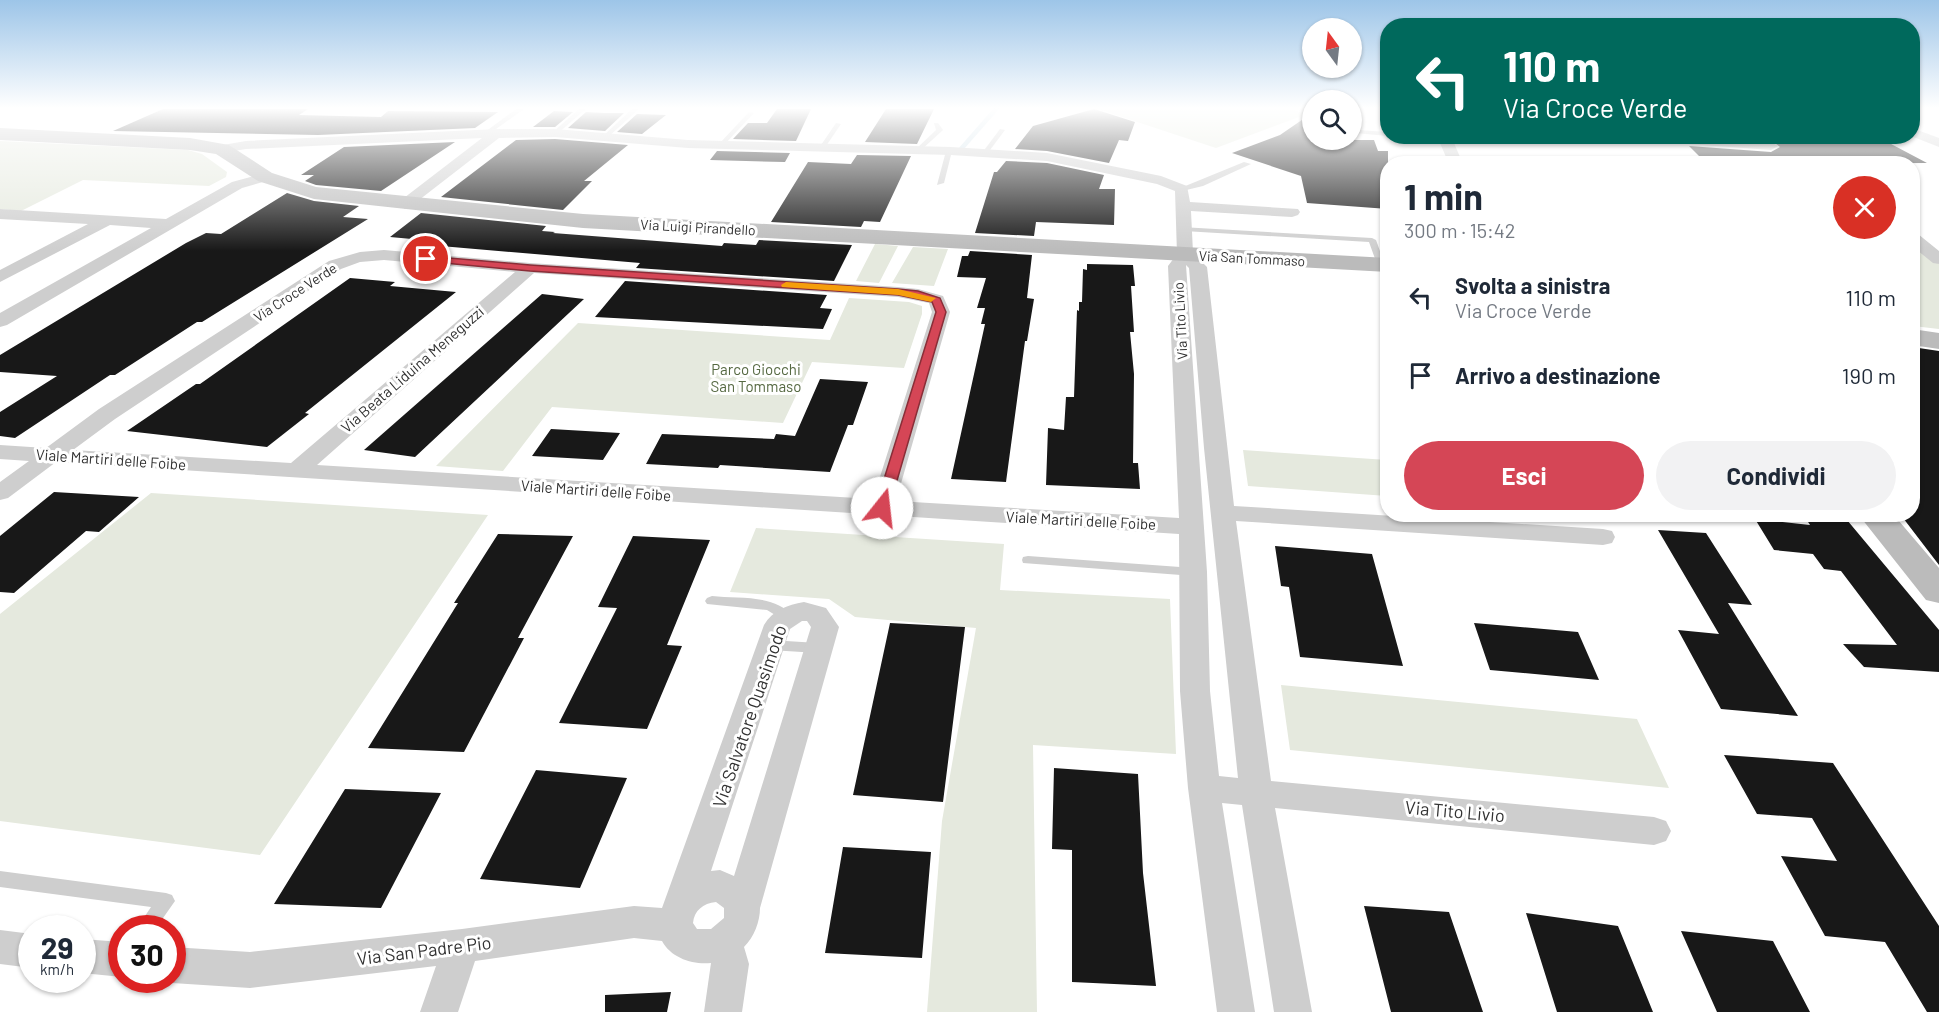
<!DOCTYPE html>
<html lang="it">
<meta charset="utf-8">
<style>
:root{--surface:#fff;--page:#f2f2f3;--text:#1f2937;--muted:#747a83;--accent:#d54656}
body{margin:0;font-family:Barlow,sans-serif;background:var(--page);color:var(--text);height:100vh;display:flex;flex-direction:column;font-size:22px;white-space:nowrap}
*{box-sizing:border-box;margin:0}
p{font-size:20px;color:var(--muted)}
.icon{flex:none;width:33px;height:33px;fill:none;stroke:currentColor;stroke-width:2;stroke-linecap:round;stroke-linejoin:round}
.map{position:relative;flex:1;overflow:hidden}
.sheet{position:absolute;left:1380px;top:156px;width:540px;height:366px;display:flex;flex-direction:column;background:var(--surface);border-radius:24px;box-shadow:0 2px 4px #0004}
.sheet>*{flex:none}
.banner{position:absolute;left:1380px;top:18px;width:540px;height:126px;border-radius:24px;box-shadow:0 2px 4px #0004;background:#00695c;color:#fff;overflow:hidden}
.needle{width:39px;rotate:345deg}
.buttons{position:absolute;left:1302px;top:18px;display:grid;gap:12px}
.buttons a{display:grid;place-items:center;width:60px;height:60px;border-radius:50%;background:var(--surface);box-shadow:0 2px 4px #0004;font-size:30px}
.speed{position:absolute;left:18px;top:915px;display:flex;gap:12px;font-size:30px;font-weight:700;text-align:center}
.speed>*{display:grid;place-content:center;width:78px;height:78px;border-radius:50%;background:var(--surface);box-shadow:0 2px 4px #0004;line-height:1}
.speed small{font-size:15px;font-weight:400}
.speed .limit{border:9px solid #d22;background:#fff;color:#111}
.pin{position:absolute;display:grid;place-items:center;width:51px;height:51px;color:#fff;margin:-26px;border:3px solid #fff;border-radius:50%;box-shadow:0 2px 6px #0007}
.me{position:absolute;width:66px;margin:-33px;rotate:16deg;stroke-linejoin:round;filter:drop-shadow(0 0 4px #0008)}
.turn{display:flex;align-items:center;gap:21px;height:126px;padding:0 24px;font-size:27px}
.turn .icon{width:78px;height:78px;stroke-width:2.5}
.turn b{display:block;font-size:42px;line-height:51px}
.round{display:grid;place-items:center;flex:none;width:63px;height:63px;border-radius:32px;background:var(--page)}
.head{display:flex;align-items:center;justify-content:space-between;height:102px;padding:0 24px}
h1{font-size:36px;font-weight:700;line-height:45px}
.button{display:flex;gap:12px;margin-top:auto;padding:12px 24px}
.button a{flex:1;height:69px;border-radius:36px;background:var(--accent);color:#fff;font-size:24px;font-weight:700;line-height:69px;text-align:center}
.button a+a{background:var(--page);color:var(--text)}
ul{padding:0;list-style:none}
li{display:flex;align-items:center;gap:18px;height:78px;padding:0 24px}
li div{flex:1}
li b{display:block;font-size:22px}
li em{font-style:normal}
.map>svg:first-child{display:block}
.green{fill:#e5e9de}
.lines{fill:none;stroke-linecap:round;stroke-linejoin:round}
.stream{stroke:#ccdfe8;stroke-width:4.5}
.building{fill:#181818}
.lane{fill:#cecece;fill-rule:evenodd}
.street{fill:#cecece;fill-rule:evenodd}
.secondary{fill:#bbb;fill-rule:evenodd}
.route{fill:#d54656;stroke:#8a2e38;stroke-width:1.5}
.slow{fill:#f59e0b}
.labels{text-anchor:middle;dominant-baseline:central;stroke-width:6;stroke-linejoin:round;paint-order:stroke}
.far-street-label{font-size:14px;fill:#313131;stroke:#fff}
.street-label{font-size:15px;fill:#313131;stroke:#fff}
.park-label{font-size:15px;fill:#566942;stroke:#fff}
.near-street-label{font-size:18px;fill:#313131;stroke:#fff}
</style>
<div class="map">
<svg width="1939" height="1012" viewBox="0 0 1939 1012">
<rect width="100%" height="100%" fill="#fff"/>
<path class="green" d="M 1098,109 L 1290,109 L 1307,114 L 1216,148 Z
M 0,141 L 188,150 L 202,154 L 227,172 L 226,177 L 209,186 L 83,180 L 21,211 L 0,209 Z
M 1913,242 L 1939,264 L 1939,329 L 1913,326 Z
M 875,244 L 898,246 L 879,283 L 856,281 Z
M 913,247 L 948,249 L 934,286 L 892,283 Z
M 849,298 L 909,302 L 922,306 L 922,314 L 904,368 L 812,362 L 783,423 L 552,407 L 503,471 L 436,466 L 578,323 L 830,340 Z
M 1243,450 L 1387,460 L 1387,496 L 1248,486 Z
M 151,493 L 488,515 L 260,855 L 0,821 L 0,614 Z
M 1633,515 L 1725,515 L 1729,522 Z
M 756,528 L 1004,544 L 1000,590 L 1170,599 L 1176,754 L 1033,745 L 1037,1012 L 927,1012 L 942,821 L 976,628 L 855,617 L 829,599 L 730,592 Z
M 1281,685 L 1637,719 L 1669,788 L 1290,750 Z"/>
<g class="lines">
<path class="stream" d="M 961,149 L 996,109"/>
</g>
<path class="building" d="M 163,109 L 308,109 L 299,115 L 381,117 L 388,111 L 498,112 L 475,128 L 318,135 L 113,131 Z
M 777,109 L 811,109 L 796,141 L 733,139 L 748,123 L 767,123 Z
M 886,109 L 934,109 L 917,144 L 865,142 Z
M 1094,109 L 1135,122 L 1128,141 L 1119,140 L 1109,163 L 1047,151 L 1015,149 L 1033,126 Z
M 554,111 L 573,112 L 555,127 L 533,127 Z
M 586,112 L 604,113 L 624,113 L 605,131 L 568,128 Z
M 1312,113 L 1312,140 L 1374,140 L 1378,151 L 1388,151 L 1388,209 L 1307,203 L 1301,176 L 1232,153 L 1280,135 Z
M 637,114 L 666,115 L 642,134 L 617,132 Z
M 1730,136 L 1876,136 L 1927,163 L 1707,164 L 1689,146 L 1771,152 L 1780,147 L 1771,140 Z
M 555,139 L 628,145 L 584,181 L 592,181 L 563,210 L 441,197 L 516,140 Z
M 455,142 L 381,191 L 316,185 L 305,181 L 314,175 L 301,175 L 344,147 Z
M 717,151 L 790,153 L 785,162 L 710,160 Z
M 857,155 L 911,156 L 880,222 L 864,221 L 861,227 L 771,222 L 808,162 L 851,164 Z
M 1006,161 L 1047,163 L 1104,175 L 1099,189 L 1115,189 L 1114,225 L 1036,222 L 1034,236 L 975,233 L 994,172 L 997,172 Z
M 287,193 L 314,201 L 359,206 L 343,217 L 368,219 L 202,322 L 197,322 L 115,375 L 110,375 L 15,438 L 0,436 L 0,412 L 57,376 L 0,372 L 0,355 L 186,243 L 206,233 L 221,234 Z
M 421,213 L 546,226 L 542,231 L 555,232 L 553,233 L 722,246 L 724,243 L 756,245 L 759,240 L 852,245 L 834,281 L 636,268 L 640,263 L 406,243 L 412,239 L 390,237 Z
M 970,251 L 1032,255 L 1027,298 L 1034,299 L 1027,341 L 1025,341 L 1006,482 L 951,479 L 985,324 L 981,324 L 985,308 L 977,308 L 986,278 L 957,277 L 962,256 L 968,256 Z
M 1087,264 L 1133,265 L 1135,286 L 1131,286 L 1134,332 L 1130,332 L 1134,374 L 1133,463 L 1138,463 L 1140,489 L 1046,485 L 1048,428 L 1064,430 L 1066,397 L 1074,397 L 1077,310 L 1079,311 L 1079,302 L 1082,302 L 1083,269 L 1087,270 Z
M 350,278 L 395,282 L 390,286 L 456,292 L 305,413 L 309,414 L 267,447 L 127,431 L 196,384 L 200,384 Z
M 625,281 L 827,295 L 820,308 L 832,309 L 823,329 L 595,317 Z
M 542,294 L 584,299 L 415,457 L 364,450 Z
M 1912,347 L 1939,351 L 1939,565 L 1900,514 L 1912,514 Z
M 820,379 L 868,382 L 853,425 L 848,425 L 830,472 L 720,465 L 718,468 L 646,464 L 662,434 L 774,439 L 776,434 L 795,436 Z
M 551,429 L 620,433 L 603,460 L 532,456 Z
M 54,492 L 139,497 L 99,532 L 86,531 L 14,593 L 0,592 L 0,536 Z
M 1803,514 L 1842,514 L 1939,630 L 1939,672 L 1864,667 L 1843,644 L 1897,645 L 1841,571 L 1824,569 L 1813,554 L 1774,550 L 1755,519 L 1810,525 Z
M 1658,530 L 1706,533 L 1752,605 L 1728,603 L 1798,716 L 1721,709 L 1678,630 L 1719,634 Z
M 498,534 L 573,536 L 518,638 L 524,638 L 464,752 L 368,748 L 458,603 L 454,603 Z
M 633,536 L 710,540 L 667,645 L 682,646 L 647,729 L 559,723 L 617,608 L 598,607 Z
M 1275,546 L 1372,554 L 1403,666 L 1300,657 L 1289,587 L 1281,586 Z
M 890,623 L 965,627 L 943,802 L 853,795 Z
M 1474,623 L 1578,632 L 1599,680 L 1490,670 Z
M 1724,755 L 1833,763 L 1939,926 L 1939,1012 L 1927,1012 L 1885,942 L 1825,936 L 1781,856 L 1837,861 L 1812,818 L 1757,814 Z
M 1054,768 L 1138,774 L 1143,873 L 1156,986 L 1072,982 L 1072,850 L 1052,849 Z
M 536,770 L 627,778 L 580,888 L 480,879 Z
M 345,789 L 441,793 L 381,908 L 274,904 Z
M 843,847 L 931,852 L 922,958 L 825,953 Z
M 1364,906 L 1449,912 L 1483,1012 L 1391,1012 Z
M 1526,913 L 1618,926 L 1653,1012 L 1557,1012 Z
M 1681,931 L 1773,941 L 1810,1012 L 1717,1012 Z
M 671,992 L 667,1012 L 605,1012 L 605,995 Z"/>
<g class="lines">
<path class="lane" d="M 516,109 L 524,109 L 489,134 L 485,134 L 485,132 Z
M 579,109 L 586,109 L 557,134 L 553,134 L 553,132 Z
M 632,109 L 639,109 L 607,138 L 603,138 L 603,136 Z
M 749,112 L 754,113 L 723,146 L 719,146 L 719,144 Z
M 836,123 L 841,124 L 824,149 L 820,149 L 819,148 Z
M 934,123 L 938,123 L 943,130 L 920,151 L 916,151 L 916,149 L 936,130 Z
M 1000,129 L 1005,130 L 987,154 L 983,154 L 982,153 Z
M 1357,130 L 1388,132 L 1388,136 L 1355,133 L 1355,131 Z
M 1425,136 L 1446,136 L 1447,138 L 1444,140 Z
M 949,149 L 952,151 L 944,183 L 937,185 L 946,151 Z
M 1244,162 L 1251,164 L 1203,186 L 1182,191 L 1178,189 Z
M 1181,227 L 1372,238 L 1376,240 L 1385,265 L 1378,267 L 1369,242 L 1184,231 L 1181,231 Z
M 1028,556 L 1194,568 L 1200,572 L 1194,576 L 1023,563 L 1022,560 L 1023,557 Z
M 712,596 C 737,599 776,594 792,616 L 790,619 L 785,621 L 767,610 L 707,604 L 705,601 L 707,598 Z
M 770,640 L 818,643 L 823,644 L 825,648 L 823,652 L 818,653 L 770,650 L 765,649 L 763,645 L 765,641 Z
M 0,871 L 166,893 L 172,895 L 175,901 L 156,928 L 137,928 L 151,907 L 0,887 Z"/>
<path class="street" d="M 1912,128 L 1939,138 L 1939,147 L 1911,136 Z
M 497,129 L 555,129 L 688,140 L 951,147 L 1047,153 L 1161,176 L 1187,186 L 1190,202 L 1298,209 L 1300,212 L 1298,215 L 1292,217 L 1191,211 L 1193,253 L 1207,267 L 1234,506 L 1603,529 L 1612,531 L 1615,537 L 1612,543 L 1603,545 L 1236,521 L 1271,781 L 1654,817 L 1666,821 L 1671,831 L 1666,841 L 1654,845 L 1275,808 L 1312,1012 L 1274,1012 L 1242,805 L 1222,803 L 1255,1012 L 1217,1012 L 1188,788 L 1180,691 L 1179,534 L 56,462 L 8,498 L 0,500 L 0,482 L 29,461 L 0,459 L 0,445 L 46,448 L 99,409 L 329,261 L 360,252 L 384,250 L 530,263 L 898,287 L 918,289 L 943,296 L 950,312 L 896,501 L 1179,518 L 1168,266 L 1177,254 L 1175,191 L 1157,184 L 1047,161 L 951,155 L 688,148 L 555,137 L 499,138 L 410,207 L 405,209 L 397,204 L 400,201 L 482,138 L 246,149 L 222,153 L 215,149 L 217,146 L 246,141 ZM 384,260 L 515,272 L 291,463 L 73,450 L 115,419 L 341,269 L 360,262 ZM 1186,265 L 1189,268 L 1204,448 L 1238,778 L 1219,776 L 1210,691 L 1207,572 ZM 534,273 L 898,297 L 929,303 L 932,312 L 873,499 L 317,465 Z
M 1437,136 L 1451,136 L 1463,164 L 1449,164 Z
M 1627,136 L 1696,136 L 1771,142 L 1778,146 L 1771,150 L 1633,140 Z
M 265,173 L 270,174 L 272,177 L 270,180 L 242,188 L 7,325 L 0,327 L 0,313 L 151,228 L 110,225 L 0,282 L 0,270 L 88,224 L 0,219 L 0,209 L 166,219 L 232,182 Z
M 1912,232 L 1918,234 L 1939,251 L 1939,264 L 1933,263 L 1912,246 Z
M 804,602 L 826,608 L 839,627 L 760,908 C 760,922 754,937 744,947 L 749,964 L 742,1012 L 704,1012 L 711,963 C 693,965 671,958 662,941 L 634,938 L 475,961 L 458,1012 L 420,1012 L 436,966 L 250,988 L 172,983 L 164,980 L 172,980 L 172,947 L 250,952 L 462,929 L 634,906 L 662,908 L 764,625 C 773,610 787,605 804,602 ZM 802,621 L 807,621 L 811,627 L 734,876 L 720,870 L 711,871 L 790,629 ZM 716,902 L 724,908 L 724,918 L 711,929 L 697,929 L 693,923 C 694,911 703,903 716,902 Z
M 0,930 L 32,934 L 32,968 L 0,964 Z
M 82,939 L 122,942 L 122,977 L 82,973 Z"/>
<path class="secondary" d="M 0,128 L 190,138 L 229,145 L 272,173 L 316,187 L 583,214 L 1388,258 L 1388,272 L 583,228 L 314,199 L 258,181 L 216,154 L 190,150 L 0,140 Z
M 1912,329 L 1939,333 L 1939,349 L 1912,345 Z
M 1858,514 L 1893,514 L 1939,568 L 1939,603 L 1926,600 Z"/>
</g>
<linearGradient id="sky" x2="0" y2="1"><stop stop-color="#9dc5e8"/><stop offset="0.43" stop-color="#fff"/><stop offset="1" stop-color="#fff" stop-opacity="0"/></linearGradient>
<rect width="1939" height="251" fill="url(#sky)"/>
<path class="route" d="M 426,256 L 530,265 L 898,289 L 918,291 L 940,298 L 946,312 L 889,508 L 882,513 L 875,508 L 936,312 L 932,302 L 898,295 L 530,271 L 423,261 L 421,259 Z"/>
<path class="slow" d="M 786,282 L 898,289 L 936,298 L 931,302 L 898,295 L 782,287 L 781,285 Z"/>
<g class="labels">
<g class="far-street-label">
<text transform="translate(698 227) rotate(3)">Via Luigi Pirandello</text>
<text transform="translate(1252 258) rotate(3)">Via San Tommaso</text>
<text transform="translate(295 292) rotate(-33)">Via Croce Verde</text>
<text transform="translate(1180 321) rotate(-93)">Via Tito Livio</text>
</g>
<g class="street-label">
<text transform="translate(412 369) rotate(-41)">Via Beata Liduina Meneguzzi</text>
<text transform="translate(111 459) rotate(4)">Viale Martiri delle Foibe</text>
<text transform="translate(596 490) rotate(4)">Viale Martiri delle Foibe</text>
<text transform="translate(1081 520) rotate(3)">Viale Martiri delle Foibe</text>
</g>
<g class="park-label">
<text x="756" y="369">Parco Giocchi<tspan x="756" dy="17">San Tommaso</tspan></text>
</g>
<g class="near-street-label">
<text transform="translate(749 716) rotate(-71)">Via Salvatore Quasimodo</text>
<text transform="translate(1455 811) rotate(5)">Via Tito Livio</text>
<text transform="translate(424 950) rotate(-7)">Via San Padre Pio</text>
</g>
</g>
</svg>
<div class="buttons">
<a><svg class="needle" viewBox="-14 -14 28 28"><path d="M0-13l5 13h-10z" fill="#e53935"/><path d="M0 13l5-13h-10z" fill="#747a83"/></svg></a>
<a><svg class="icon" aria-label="search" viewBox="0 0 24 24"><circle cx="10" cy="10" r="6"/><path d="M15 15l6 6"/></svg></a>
</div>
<div class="speed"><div>29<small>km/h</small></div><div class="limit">30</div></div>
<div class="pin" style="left:426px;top:259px;background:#d93025"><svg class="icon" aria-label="arrive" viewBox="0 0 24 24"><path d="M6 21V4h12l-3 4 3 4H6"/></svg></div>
<svg class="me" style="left:882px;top:508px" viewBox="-20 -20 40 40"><circle r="19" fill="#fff"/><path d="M0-13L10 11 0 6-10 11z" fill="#d54656"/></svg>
<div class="banner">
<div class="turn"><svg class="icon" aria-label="left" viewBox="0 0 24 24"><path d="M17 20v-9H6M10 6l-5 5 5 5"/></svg><div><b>110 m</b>Via Croce Verde</div></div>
</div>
<section class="sheet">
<div class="head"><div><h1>1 min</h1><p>300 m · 15:42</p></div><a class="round" style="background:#d93025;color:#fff"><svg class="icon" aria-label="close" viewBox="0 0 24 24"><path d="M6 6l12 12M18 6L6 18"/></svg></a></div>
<ul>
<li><svg class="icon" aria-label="left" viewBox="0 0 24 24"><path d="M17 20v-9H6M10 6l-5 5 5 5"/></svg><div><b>Svolta a sinistra</b><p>Via Croce Verde</p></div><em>110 m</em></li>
<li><svg class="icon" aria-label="arrive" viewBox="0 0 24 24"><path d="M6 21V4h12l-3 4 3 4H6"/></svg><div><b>Arrivo a destinazione</b></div><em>190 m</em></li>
</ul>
<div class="button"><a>Esci</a><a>Condividi</a></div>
</section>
</div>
